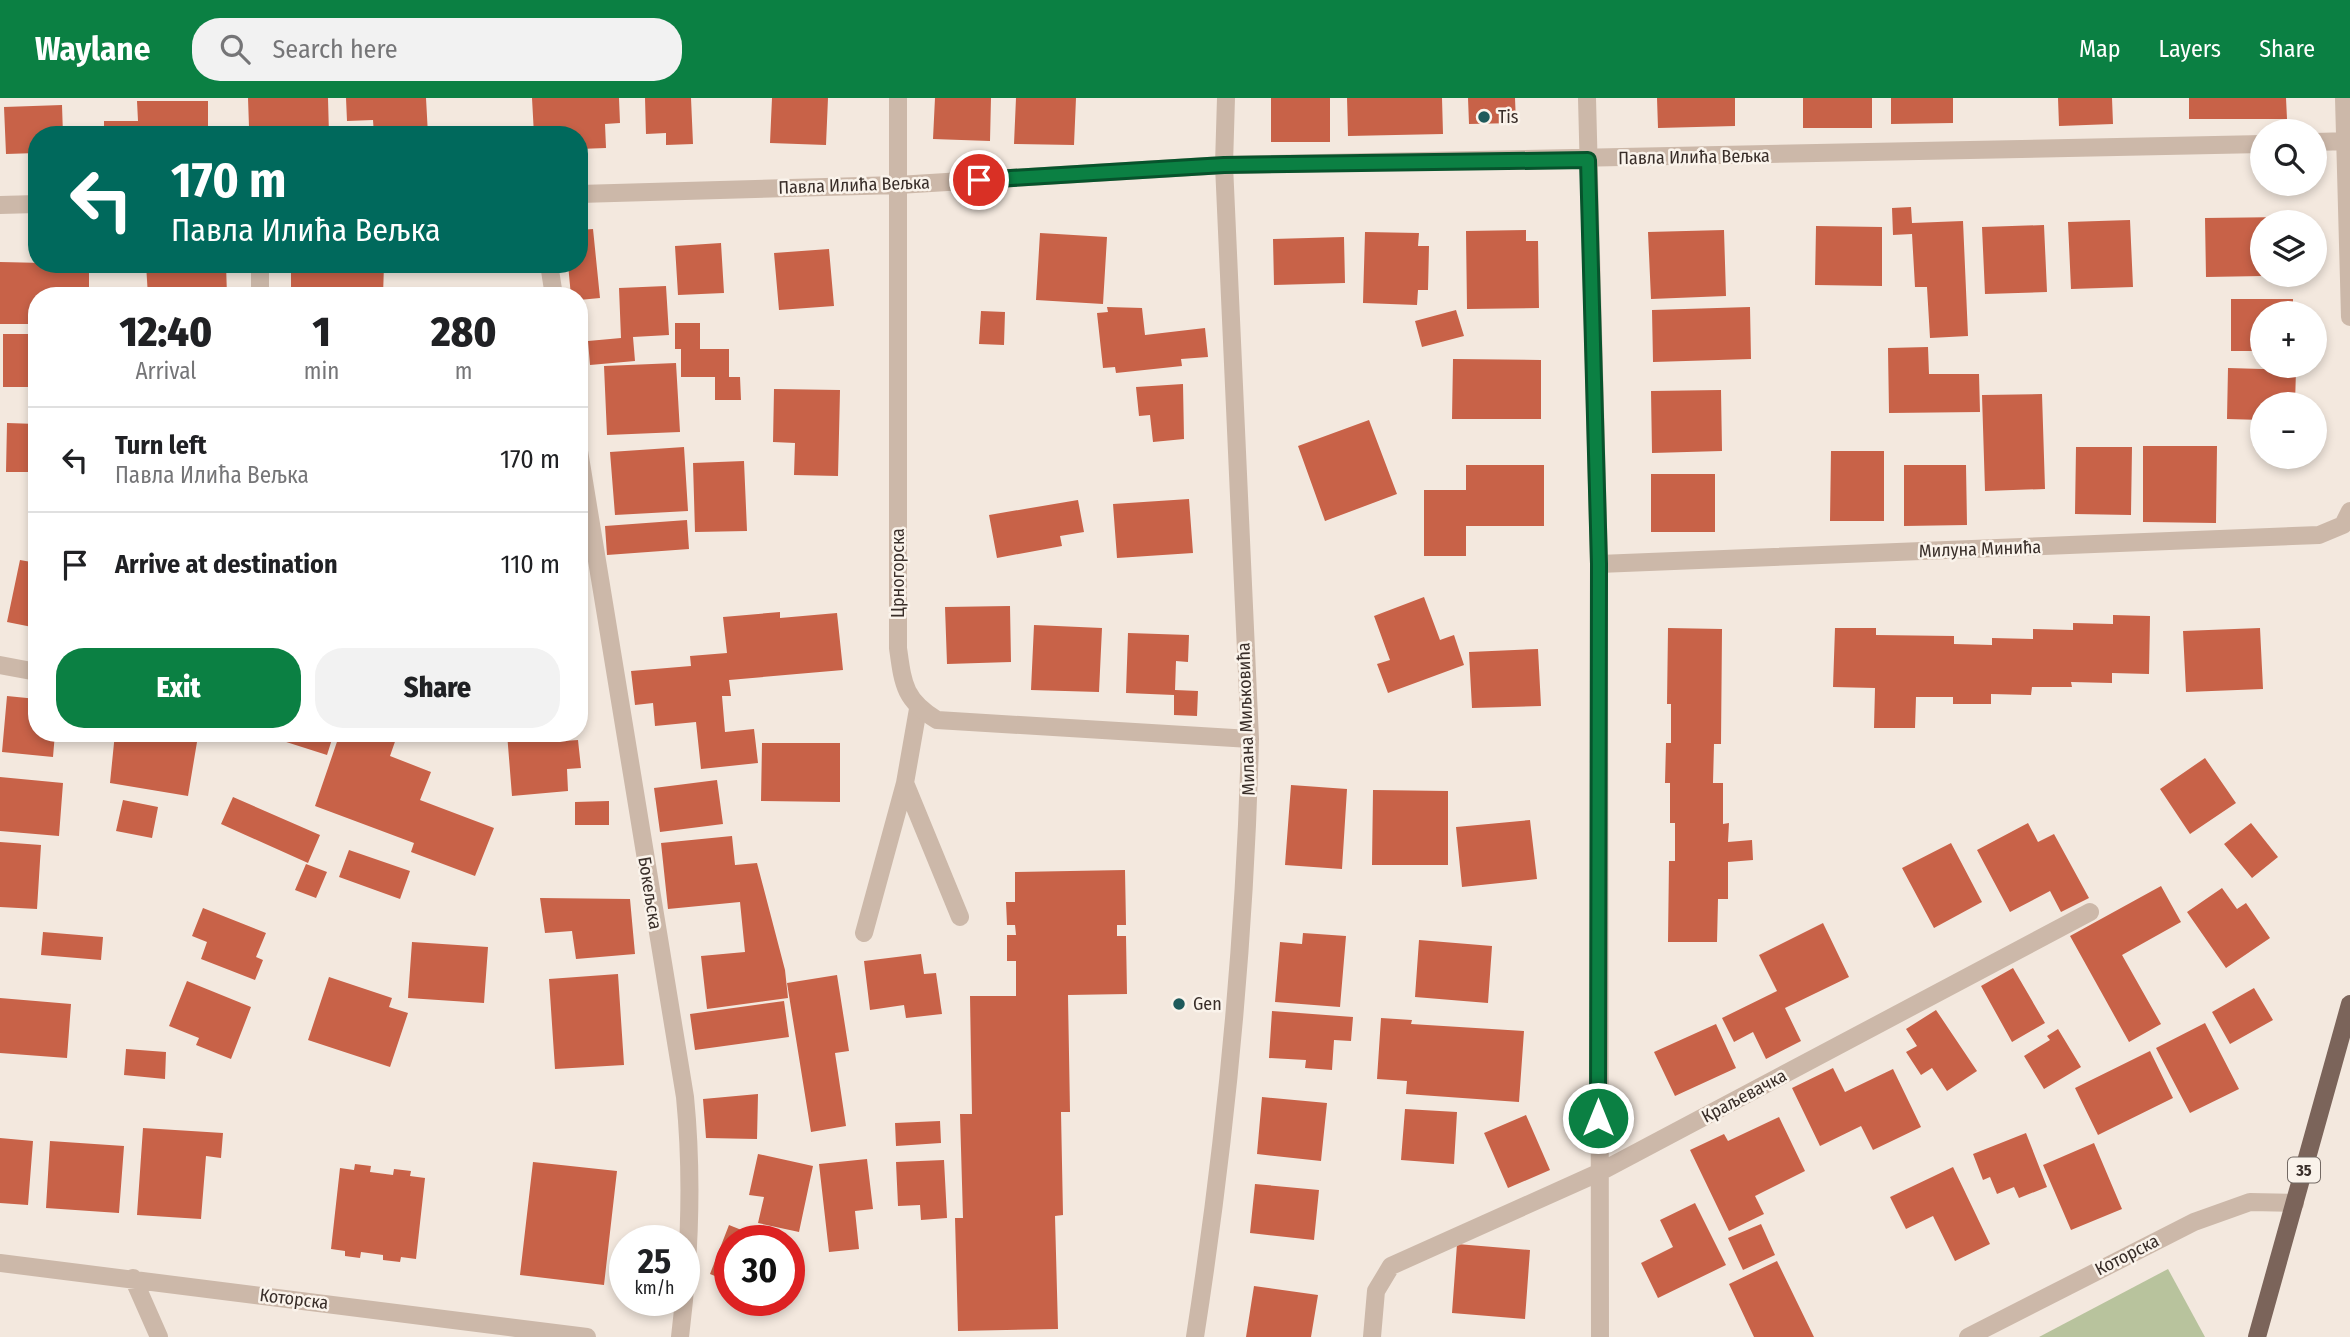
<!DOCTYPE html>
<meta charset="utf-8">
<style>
:root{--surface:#fff;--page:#f2f2f2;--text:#202124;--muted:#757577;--line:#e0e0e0;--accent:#0b8043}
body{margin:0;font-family:"Fira Sans Condensed",sans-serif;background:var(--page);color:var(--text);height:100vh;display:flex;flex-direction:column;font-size:26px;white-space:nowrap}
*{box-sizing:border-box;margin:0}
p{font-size:23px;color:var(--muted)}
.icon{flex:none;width:38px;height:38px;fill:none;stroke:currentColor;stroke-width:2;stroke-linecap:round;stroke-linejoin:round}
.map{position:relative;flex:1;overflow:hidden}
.drawer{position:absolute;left:28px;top:189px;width:560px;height:455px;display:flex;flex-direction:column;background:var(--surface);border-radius:28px;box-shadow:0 4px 10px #0003}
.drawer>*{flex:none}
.top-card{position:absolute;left:28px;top:28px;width:560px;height:147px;border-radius:28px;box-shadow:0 4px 10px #0003;background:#00695c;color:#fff;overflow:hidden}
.controls{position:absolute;left:2250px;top:21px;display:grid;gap:14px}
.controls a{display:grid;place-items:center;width:77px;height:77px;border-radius:50%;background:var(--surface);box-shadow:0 4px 10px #0003;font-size:35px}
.speed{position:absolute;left:609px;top:1127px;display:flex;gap:14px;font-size:35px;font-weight:700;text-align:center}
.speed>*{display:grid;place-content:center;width:91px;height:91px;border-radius:50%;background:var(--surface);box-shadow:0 4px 10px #0003;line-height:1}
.speed small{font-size:18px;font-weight:400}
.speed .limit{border:10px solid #d22;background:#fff;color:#111}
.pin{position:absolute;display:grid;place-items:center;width:60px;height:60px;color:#fff;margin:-30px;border:4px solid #fff;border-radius:50%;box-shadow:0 2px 7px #0007}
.me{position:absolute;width:77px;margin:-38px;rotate:0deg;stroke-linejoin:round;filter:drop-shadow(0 0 5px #0008)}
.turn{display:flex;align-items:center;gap:24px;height:147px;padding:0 28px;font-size:32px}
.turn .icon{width:91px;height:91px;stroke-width:2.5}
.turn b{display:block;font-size:49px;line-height:60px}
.eta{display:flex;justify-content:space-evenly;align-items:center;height:119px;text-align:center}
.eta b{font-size:42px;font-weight:800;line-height:49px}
.action{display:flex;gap:14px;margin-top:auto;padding:14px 28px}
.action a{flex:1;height:80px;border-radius:28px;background:var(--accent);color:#fff;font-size:28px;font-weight:800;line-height:80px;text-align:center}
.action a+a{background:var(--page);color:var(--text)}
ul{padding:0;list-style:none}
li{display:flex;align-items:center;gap:21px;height:105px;padding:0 28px;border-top:2px solid var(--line)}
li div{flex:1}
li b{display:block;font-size:26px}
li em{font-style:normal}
header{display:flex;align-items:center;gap:42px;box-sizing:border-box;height:98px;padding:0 35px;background:var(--accent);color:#fff}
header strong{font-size:33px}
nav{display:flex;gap:38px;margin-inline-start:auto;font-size:24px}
.search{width:490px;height:63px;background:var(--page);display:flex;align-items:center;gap:18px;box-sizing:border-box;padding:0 24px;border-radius:28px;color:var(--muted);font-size:26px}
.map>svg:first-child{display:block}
.green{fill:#b8c39d}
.building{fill:#c86248}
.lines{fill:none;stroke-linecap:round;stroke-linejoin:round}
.service{stroke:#ccb8a9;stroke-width:18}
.minor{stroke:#ccb8a9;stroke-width:18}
.primary{stroke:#7b645a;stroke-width:18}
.route-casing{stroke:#07532c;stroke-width:18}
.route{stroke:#0b8043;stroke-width:12}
.poi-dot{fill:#1e5a5b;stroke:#faf3eb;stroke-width:2.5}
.labels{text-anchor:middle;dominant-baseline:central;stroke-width:5;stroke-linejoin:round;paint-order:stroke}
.shield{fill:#faf3eb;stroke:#736963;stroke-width:2}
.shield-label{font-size:16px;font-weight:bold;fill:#392e29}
.poi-label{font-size:18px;fill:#392e29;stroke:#faf3eb;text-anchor:start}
.street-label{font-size:18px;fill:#392e29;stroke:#faf3eb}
</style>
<header>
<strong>Waylane</strong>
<div class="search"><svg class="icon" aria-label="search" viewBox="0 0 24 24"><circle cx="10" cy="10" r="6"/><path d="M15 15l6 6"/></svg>Search here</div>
<nav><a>Map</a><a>Layers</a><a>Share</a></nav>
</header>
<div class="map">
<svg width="2350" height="1239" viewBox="0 0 2350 1239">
<rect width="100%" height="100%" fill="#f3e8de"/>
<path class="green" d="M 2168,1171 L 2205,1239 L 2039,1239 Z"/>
<path class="building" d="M 248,0 L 328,0 L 329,37 L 277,37 L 277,29 L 249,29 Z
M 346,0 L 426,0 L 428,37 L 374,37 L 373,22 L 347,23 Z
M 532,0 L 619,0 L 620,25 L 605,26 L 606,50 L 579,51 L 579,37 L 534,37 Z
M 645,0 L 691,0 L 693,46 L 666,47 L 666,35 L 646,36 Z
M 772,0 L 828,0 L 826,47 L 770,45 Z
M 935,0 L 991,0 L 990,43 L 933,41 Z
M 1016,0 L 1076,0 L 1074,47 L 1014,46 Z
M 1271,0 L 1330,0 L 1330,44 L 1271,44 Z
M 1347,0 L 1442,0 L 1443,36 L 1348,38 Z
M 1468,0 L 1515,0 L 1516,25 L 1469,26 Z
M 1657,0 L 1735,0 L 1735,28 L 1658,30 Z
M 1803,0 L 1872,0 L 1872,30 L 1803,30 Z
M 1891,0 L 1953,0 L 1953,25 L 1891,26 Z
M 2058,0 L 2112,0 L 2113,26 L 2059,28 Z
M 2189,0 L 2286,0 L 2287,21 L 2189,21 Z
M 137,3 L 208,3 L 208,37 L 104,37 L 104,23 L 138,23 Z
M 62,7 L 63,37 L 37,37 L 37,55 L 6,56 L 4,9 Z
M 1911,109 L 1912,125 L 1963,123 L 1968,238 L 1930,240 L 1927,189 L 1915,189 L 1912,136 L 1893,137 L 1892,110 Z
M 2291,119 L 2291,124 L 2263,124 L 2263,178 L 2206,179 L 2205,120 Z
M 2130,122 L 2133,189 L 2071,191 L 2068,124 Z
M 2044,127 L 2047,194 L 1985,196 L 1982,129 Z
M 1816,128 L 1882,129 L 1882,188 L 1815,187 Z
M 593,131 L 600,200 L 579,202 L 579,198 L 571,198 L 568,166 L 579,166 L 579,132 Z
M 1526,132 L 1526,143 L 1538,143 L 1539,210 L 1467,211 L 1466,133 Z
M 1724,132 L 1726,198 L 1651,201 L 1648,134 Z
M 1365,134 L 1419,135 L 1418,148 L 1429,148 L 1428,192 L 1418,192 L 1417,207 L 1363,205 Z
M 1040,135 L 1107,139 L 1103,206 L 1036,202 Z
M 1344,139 L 1345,185 L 1274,187 L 1273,141 Z
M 721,145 L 724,195 L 678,197 L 675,148 Z
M 829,151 L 834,208 L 779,212 L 774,155 Z
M 0,164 L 89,166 L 89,198 L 37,198 L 37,226 L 0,226 Z
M 146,166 L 226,166 L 227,198 L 148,198 Z
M 291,166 L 384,166 L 383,198 L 291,198 Z
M 666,188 L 669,237 L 633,239 L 635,263 L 590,267 L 588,243 L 621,240 L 619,190 Z
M 2231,201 L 2293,201 L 2293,215 L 2263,215 L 2263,253 L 2231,253 Z
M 1107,209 L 1142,210 L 1145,237 L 1205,230 L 1208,259 L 1181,261 L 1182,268 L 1116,275 L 1115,269 L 1103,270 L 1097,215 L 1108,214 Z
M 1750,209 L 1751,261 L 1653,264 L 1652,212 Z
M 1456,212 L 1464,238 L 1422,249 L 1415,223 Z
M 981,213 L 1005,214 L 1004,247 L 979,246 Z
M 675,225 L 700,225 L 700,251 L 729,251 L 729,279 L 740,279 L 741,302 L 715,302 L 715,279 L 681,279 L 681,251 L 675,251 Z
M 3,236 L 37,236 L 37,289 L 3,289 Z
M 1928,249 L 1929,276 L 1979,276 L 1980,314 L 1889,315 L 1888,250 Z
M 1453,261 L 1541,262 L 1541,321 L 1452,321 Z
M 676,265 L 680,334 L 607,337 L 604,268 Z
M 2228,270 L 2296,272 L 2295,306 L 2263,306 L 2263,322 L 2227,321 Z
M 1183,286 L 1184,341 L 1153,344 L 1150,317 L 1139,318 L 1136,289 Z
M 774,291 L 840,292 L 838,378 L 794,377 L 795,345 L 773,344 Z
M 1721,292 L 1722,353 L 1652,355 L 1651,293 Z
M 2042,296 L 2045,391 L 1985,393 L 1982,297 Z
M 1369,322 L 1397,396 L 1325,423 L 1298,348 Z
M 7,325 L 37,326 L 37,374 L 6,374 Z
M 2143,348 L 2217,348 L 2216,425 L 2143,424 Z
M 684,349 L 688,413 L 615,417 L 610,354 Z
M 2076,349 L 2132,349 L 2131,417 L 2075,416 Z
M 1831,353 L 1884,353 L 1884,423 L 1830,423 Z
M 744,363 L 747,433 L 695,434 L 693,365 Z
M 1466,367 L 1544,367 L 1544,428 L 1466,428 L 1466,458 L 1424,458 L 1424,392 L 1466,392 Z
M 1904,367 L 1966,367 L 1967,427 L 1904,428 Z
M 1651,376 L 1715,376 L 1715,434 L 1651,434 Z
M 1189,401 L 1193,455 L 1117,460 L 1113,406 Z
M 1078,402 L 1084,434 L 1060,438 L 1062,448 L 997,460 L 989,417 Z
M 687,422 L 689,451 L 607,457 L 605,428 Z
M 20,462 L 37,465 L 37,530 L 7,524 Z
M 1424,499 L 1440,542 L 1454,537 L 1464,567 L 1388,595 L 1377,566 L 1390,562 L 1374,518 Z
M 1010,508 L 1011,564 L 947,566 L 945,509 Z
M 780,514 L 780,520 L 837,515 L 843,572 L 729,582 L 731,598 L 722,598 L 725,634 L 754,631 L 758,665 L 701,671 L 696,624 L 655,628 L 653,605 L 635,607 L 631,573 L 691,568 L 690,558 L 727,555 L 723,519 Z
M 2113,517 L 2150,518 L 2149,576 L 2112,575 L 2112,585 L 2071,584 L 2072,589 L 2032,589 L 2031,597 L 1991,596 L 1991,606 L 1953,606 L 1953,599 L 1916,599 L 1915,630 L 1874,630 L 1875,590 L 1833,589 L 1835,530 L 1876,530 L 1876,537 L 1954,538 L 1954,546 L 1992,547 L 1992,540 L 2033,541 L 2033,531 L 2073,532 L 2073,525 L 2113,526 Z
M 1034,527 L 1102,530 L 1099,594 L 1031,592 Z
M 1668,530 L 1722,531 L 1721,646 L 1714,646 L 1713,685 L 1723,685 L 1723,726 L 1729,725 L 1728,744 L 1752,742 L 1753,762 L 1728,764 L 1728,801 L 1718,801 L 1717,844 L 1668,844 L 1669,763 L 1675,763 L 1675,725 L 1670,725 L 1670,685 L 1665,685 L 1666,645 L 1671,645 L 1671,606 L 1667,606 Z
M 2260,530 L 2263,591 L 2186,594 L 2183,533 Z
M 1128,535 L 1189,537 L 1188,564 L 1176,563 L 1175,592 L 1198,593 L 1197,618 L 1174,617 L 1174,597 L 1126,595 Z
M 1538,551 L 1541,608 L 1472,610 L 1469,554 Z
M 7,598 L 37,601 L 37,635 L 55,635 L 53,659 L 2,654 Z
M 115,635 L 198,638 L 188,698 L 110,685 Z
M 258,635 L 334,635 L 327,657 Z
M 340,635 L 398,635 L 390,658 L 431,674 L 420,702 L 494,730 L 475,778 L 411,754 L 414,745 L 315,708 Z
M 414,635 L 479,635 L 479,643 L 414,642 Z
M 507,635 L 564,635 L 565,643 L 578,642 L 581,670 L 567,671 L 568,693 L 512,698 Z
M 762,645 L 840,645 L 840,704 L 761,703 Z
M 2205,660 L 2236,705 L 2190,736 L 2160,691 Z
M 0,679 L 63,685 L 59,738 L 0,733 Z
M 717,682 L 723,726 L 660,734 L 654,690 Z
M 1291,687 L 1347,691 L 1342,771 L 1285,767 Z
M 1373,692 L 1448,693 L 1448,767 L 1372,767 Z
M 233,699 L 320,737 L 308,765 L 221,726 Z
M 123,702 L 158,709 L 152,740 L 116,733 Z
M 609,703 L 609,727 L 575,727 L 575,704 Z
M 1530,722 L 1537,781 L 1462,789 L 1456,729 Z
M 2028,725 L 2038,744 L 2054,736 L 2089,800 L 2061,814 L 2050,793 L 2010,814 L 1977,752 Z
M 2251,725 L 2278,759 L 2252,780 L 2224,746 Z
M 732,738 L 735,767 L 757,765 L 785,872 L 788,900 L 707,911 L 701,858 L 745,854 L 740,804 L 668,811 L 661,745 Z
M 0,744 L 41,747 L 37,811 L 0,809 Z
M 1951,745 L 1982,804 L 1934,830 L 1902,770 Z
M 349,752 L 410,773 L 400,801 L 339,779 Z
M 306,766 L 327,774 L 316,800 L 295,792 Z
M 1125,772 L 1126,827 L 1117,827 L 1117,838 L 1126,838 L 1127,896 L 1068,897 L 1070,1014 L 1061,1014 L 1063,1117 L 1055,1118 L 1058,1231 L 958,1233 L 955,1120 L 963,1120 L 960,1016 L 972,1016 L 970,898 L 1016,898 L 1016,863 L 1007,863 L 1007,837 L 1016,837 L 1015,827 L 1007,827 L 1006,804 L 1015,804 L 1015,774 Z
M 2161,788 L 2181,824 L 2122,857 L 2161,926 L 2129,944 L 2070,838 Z
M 2222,790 L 2237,811 L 2246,805 L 2270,840 L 2226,870 L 2187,814 Z
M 540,800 L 630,801 L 635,856 L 576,861 L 572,833 L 545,835 Z
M 203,810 L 266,835 L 256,859 L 263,862 L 255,882 L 201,861 L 207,844 L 192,838 Z
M 1823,825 L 1849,879 L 1785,910 L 1801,943 L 1766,961 L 1753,934 L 1734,944 L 1722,920 L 1777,893 L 1759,857 Z
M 43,834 L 103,839 L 101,862 L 41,857 Z
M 1303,835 L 1346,838 L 1340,909 L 1275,904 L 1280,844 L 1302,846 Z
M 1419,842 L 1492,848 L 1488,905 L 1415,899 Z
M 412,844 L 488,849 L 484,905 L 408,900 Z
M 921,856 L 924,876 L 936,875 L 942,916 L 906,920 L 904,907 L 870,912 L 864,863 Z
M 2013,870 L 2045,925 L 2012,944 L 1981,888 Z
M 618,876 L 624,967 L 555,971 L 549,881 Z
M 837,877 L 849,953 L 835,955 L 846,1028 L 811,1034 L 787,885 Z
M 329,879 L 392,900 L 389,909 L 408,915 L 390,969 L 308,942 Z
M 187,883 L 251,909 L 231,961 L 196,947 L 199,940 L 169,928 Z
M 2254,890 L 2273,922 L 2230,946 L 2212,914 Z
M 0,900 L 71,906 L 67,960 L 0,955 Z
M 784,903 L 789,939 L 695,952 L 690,916 Z
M 1936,912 L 1977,973 L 1947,993 L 1932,970 L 1921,977 L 1906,954 L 1917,948 L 1906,931 Z
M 1272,913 L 1353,919 L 1351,943 L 1334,942 L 1332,972 L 1305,970 L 1306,962 L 1269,960 Z
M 1381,920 L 1412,922 L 1411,926 L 1524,933 L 1519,1004 L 1406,996 L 1407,983 L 1377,981 Z
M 2205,925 L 2239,991 L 2190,1015 L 2156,950 Z
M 1716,926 L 1736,970 L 1675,998 L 1654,954 Z
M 2058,931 L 2081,969 L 2044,991 L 2024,958 L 2050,942 L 2047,938 Z
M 126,951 L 166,954 L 165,981 L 124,977 Z
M 2150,953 L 2173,1000 L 2098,1037 L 2075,990 Z
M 1833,970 L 1845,994 L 1893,971 L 1921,1029 L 1873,1052 L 1861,1028 L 1820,1048 L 1792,990 Z
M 758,996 L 757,1041 L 706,1040 L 703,1001 Z
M 1262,999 L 1327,1005 L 1321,1063 L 1257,1056 Z
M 1405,1011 L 1457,1014 L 1454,1066 L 1401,1062 Z
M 1526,1017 L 1550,1072 L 1508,1090 L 1484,1035 Z
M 1779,1019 L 1805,1073 L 1755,1098 L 1764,1116 L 1729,1133 L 1690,1052 L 1724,1036 L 1728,1043 Z
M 940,1023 L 941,1045 L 896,1048 L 895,1025 Z
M 143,1030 L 223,1035 L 221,1060 L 206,1058 L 201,1121 L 137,1117 Z
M 2026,1035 L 2047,1089 L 2019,1100 L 2014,1089 L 1997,1096 L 1990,1079 L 1983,1082 L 1973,1056 Z
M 0,1040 L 33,1043 L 28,1107 L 0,1105 Z
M 50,1043 L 124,1048 L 119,1115 L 46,1110 Z
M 2094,1045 L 2122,1111 L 2071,1132 L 2043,1067 Z
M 758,1056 L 813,1068 L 799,1134 L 758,1125 L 764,1099 L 749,1097 Z
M 867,1061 L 873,1111 L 855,1113 L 859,1151 L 829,1154 L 819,1066 Z
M 944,1062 L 947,1120 L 921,1122 L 920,1107 L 898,1108 L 896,1064 Z
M 533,1064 L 617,1073 L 604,1187 L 520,1177 Z
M 355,1066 L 371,1068 L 370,1074 L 393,1077 L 394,1071 L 411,1073 L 410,1078 L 425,1080 L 416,1161 L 401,1159 L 400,1164 L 383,1162 L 383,1157 L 361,1154 L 360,1160 L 345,1158 L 345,1153 L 331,1151 L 340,1070 L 354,1072 Z
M 1953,1069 L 1990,1146 L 1955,1163 L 1933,1118 L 1906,1131 L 1890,1099 Z
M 1255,1086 L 1319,1092 L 1314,1142 L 1250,1135 Z
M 1695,1105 L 1726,1167 L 1658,1200 L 1641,1165 L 1673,1149 L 1660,1122 Z
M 1761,1126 L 1775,1157 L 1743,1172 L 1728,1140 Z
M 729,1127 L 769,1143 L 730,1143 L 730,1184 L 710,1176 Z
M 1457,1146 L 1530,1152 L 1525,1221 L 1452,1215 Z
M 1777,1163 L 1814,1239 L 1754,1239 L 1729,1186 Z
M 1254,1188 L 1318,1197 L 1311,1239 L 1246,1239 Z"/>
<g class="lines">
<path class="service" d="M 905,685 L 960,819
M 864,835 L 905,685 L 918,611"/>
<path class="minor" d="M 898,0 L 898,550 C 903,586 904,602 937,622 L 1250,641
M 1587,0 L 1599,466 L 1600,1239
M 2344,0 L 2350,219
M 2315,44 L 2350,43
M 579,96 L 898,87 L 1224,67 L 2263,46
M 0,107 L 37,106
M 260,166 L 260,198
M 549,166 L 554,198
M 579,353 L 685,999 C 693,1080 690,1158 680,1239
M 1599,466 L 2319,437 L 2343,427 L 2350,413
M 0,567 L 37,574
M 0,1165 L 587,1239
M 133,1180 L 159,1239
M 1195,1239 C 1226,1040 1245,842 1250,641 L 1224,67 L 1226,0
M 1372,1239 L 1376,1193 L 1391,1168 L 1598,1075 L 2090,814
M 1968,1239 L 2194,1124 L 2250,1104 L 2295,1105"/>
<path class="primary" d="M 2257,1239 L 2350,906"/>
</g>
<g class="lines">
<defs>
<path id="route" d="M 979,82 L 1224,67 L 1588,62 L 1599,466 L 1598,1020"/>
</defs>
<use href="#route" class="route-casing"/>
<use href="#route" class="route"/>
</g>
<g class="poi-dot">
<circle cx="1484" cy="19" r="7"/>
<circle cx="1179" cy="906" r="7"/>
</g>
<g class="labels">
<rect class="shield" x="2288" y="1059.5" width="32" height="25" rx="5"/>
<g class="shield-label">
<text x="2304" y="1072">35</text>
</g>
<g class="poi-label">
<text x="1498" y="19">Tis</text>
<text x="1193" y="906">Gen</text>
</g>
<g class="street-label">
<text transform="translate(1694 59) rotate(-1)">Павла Илића Вељка</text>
<text transform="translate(854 87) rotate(-2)">Павла Илића Вељка</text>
<text transform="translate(1980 451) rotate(-2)">Милуна Минића</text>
<text transform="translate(898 475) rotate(-90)">Црногорска</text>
<text transform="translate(1246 621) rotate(-92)">Милана Миљковића</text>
<text transform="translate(650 795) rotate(81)">Бокељска</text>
<text transform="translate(1744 998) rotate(-28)">Краљевачка</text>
<text transform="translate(2127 1157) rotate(-27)">Которска</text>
<text transform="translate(294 1201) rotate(7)">Которска</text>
</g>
</g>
</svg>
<div class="controls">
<a><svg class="icon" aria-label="search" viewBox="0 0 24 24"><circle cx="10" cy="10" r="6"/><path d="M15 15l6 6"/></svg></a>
<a><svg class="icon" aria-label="layers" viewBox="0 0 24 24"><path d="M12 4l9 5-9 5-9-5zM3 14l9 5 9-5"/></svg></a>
<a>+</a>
<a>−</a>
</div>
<div class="speed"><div>25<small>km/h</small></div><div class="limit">30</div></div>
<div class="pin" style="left:979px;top:82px;background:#d93025"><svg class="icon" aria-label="arrive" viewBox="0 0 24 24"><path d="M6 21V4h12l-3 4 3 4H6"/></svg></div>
<svg class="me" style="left:1598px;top:1020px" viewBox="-20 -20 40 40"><circle r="17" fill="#0b8043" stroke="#fff" stroke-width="3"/><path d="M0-11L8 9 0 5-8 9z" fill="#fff"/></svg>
<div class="top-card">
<div class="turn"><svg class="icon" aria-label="left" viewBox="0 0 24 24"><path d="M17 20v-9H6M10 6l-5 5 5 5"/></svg><div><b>170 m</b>Павла Илића Вељка</div></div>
</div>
<section class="drawer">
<div class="eta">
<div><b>12:40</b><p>Arrival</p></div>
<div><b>1</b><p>min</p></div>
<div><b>280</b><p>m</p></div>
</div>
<ul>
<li><svg class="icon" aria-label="left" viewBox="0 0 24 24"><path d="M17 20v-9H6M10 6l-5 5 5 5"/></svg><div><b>Turn left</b><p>Павла Илића Вељка</p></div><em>170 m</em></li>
<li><svg class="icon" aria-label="arrive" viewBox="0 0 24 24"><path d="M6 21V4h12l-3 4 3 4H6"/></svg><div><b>Arrive at destination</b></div><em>110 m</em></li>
</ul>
<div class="action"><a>Exit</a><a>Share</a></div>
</section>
</div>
